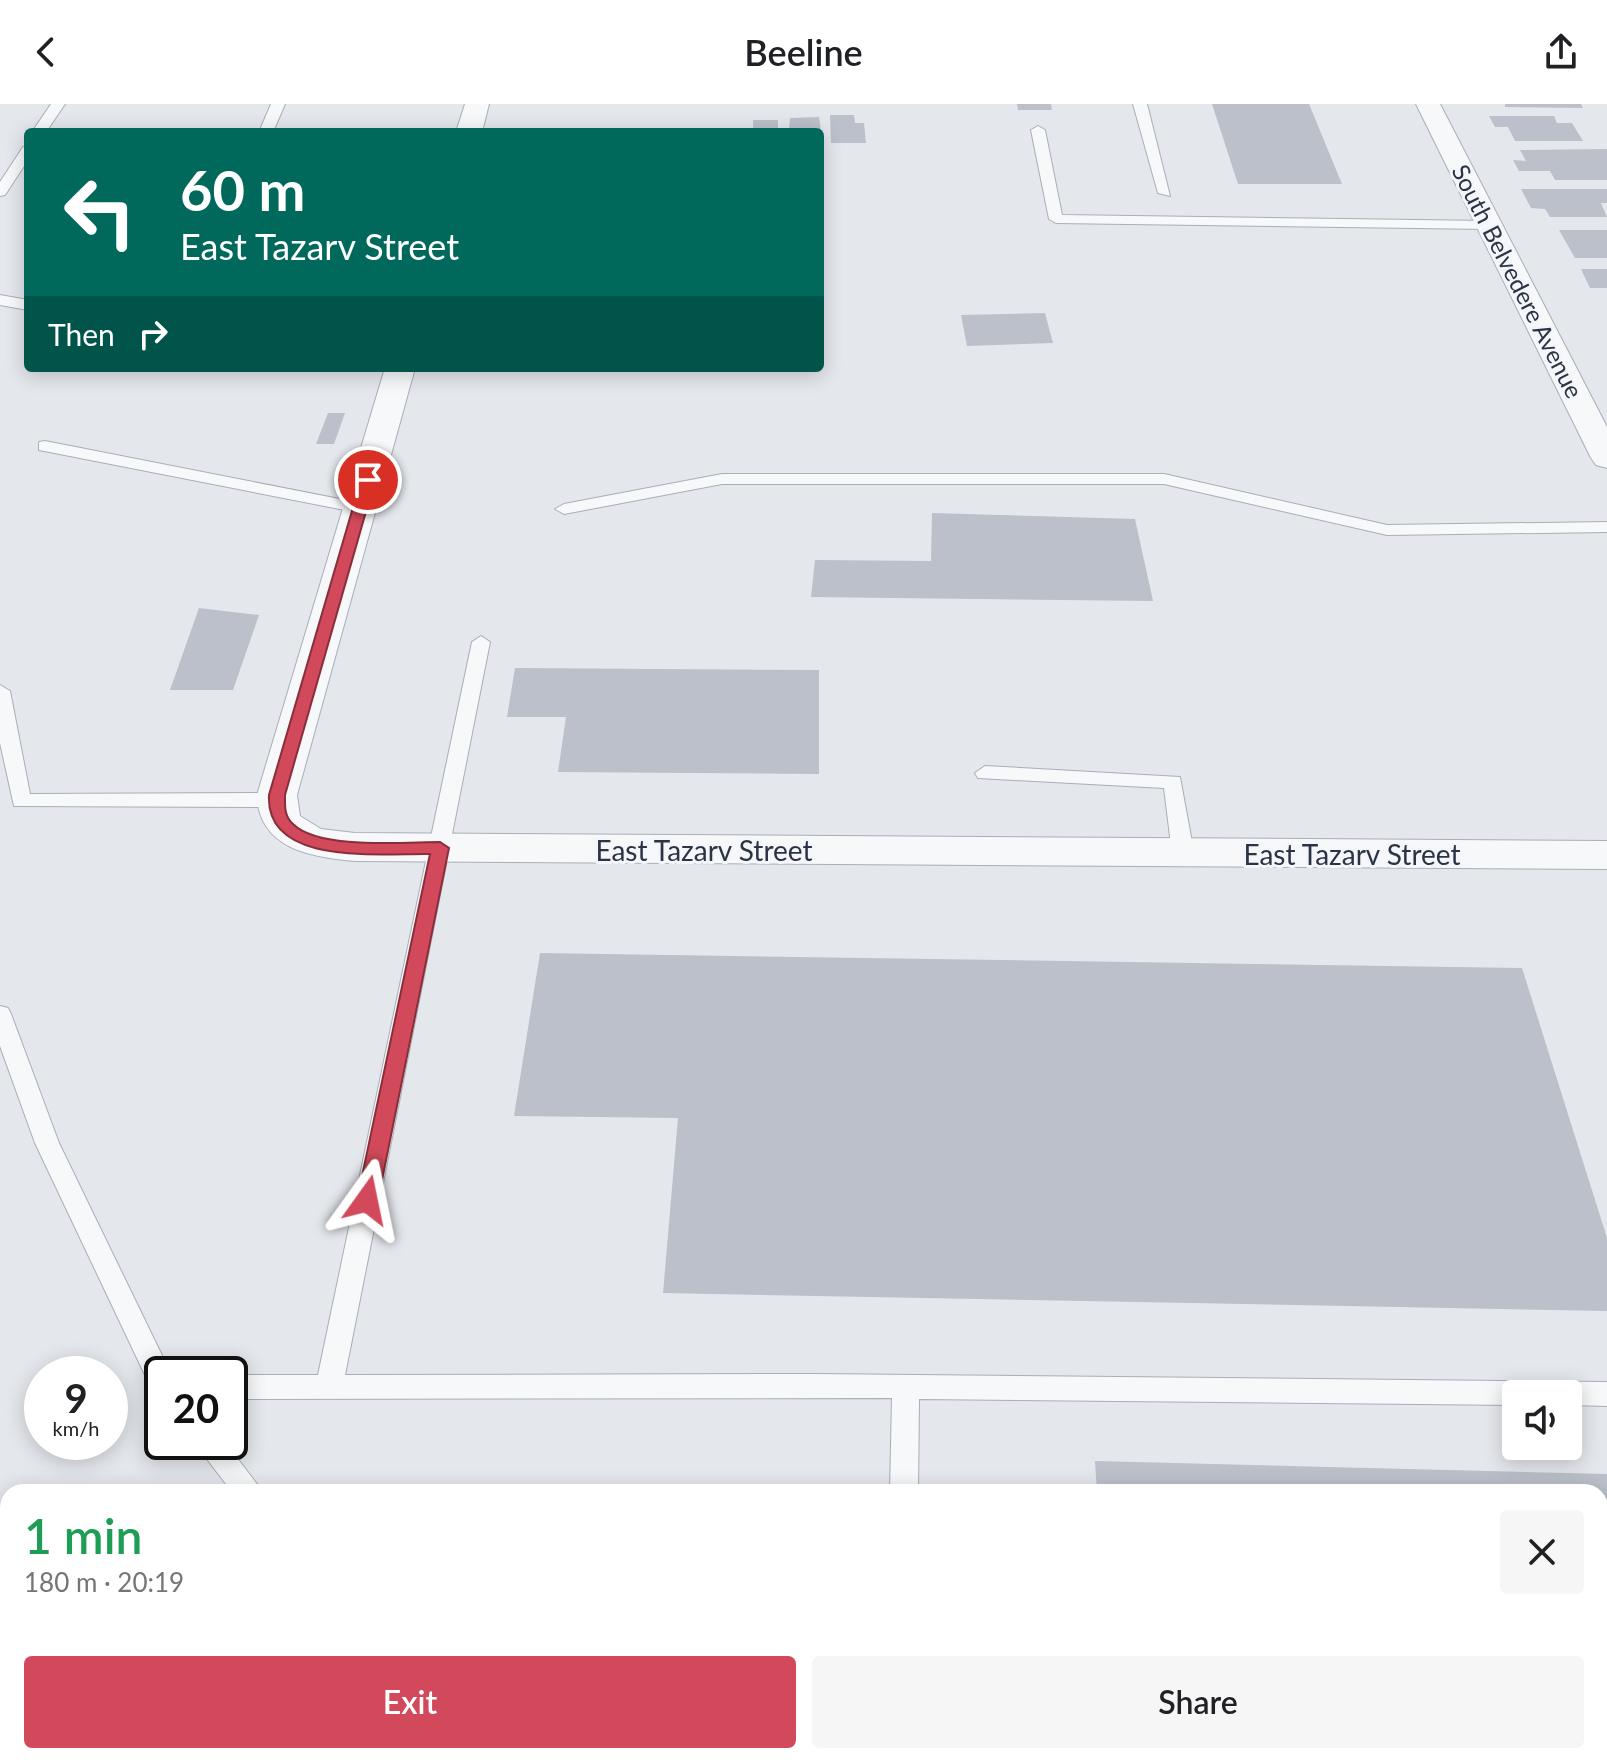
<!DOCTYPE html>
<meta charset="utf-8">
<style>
:root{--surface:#fff;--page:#f6f6f6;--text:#202124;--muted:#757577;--accent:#d1495b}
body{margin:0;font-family:Lato,sans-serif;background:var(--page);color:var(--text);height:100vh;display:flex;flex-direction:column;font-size:30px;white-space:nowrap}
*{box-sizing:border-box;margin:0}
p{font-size:26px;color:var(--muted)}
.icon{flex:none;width:44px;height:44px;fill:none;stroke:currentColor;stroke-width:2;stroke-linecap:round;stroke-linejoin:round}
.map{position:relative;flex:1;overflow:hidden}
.side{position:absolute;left:0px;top:1380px;width:1608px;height:280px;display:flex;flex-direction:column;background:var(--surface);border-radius:24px 24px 0 0;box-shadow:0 4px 20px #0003}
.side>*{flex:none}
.guide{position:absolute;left:24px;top:24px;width:800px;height:244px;border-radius:8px;box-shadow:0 4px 20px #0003;background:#00695c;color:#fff;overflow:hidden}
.controls{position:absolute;left:1502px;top:1276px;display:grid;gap:16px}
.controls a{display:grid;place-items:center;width:80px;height:80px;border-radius:8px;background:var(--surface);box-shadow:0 4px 20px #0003;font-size:40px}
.speed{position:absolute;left:24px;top:1252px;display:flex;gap:16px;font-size:40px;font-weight:700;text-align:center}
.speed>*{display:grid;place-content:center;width:104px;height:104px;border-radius:50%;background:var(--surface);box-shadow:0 4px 20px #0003;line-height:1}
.speed small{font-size:20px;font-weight:400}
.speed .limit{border:4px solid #111;border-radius:12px;background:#fff;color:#111}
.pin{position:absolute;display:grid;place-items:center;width:68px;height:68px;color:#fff;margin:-34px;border:4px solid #fff;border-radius:50%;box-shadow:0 2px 8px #0007}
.me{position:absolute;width:88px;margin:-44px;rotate:12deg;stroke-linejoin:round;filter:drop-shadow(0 0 6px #0008)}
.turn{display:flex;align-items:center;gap:28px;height:168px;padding:0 24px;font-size:36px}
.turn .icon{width:104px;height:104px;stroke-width:2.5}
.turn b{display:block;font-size:56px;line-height:68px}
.then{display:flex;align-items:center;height:76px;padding:0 24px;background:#0003;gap:16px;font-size:30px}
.round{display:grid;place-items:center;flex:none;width:84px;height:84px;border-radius:8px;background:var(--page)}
.headline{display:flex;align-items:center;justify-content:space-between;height:136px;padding:0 24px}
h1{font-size:48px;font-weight:600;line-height:60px;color:#1e9e55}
.cta{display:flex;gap:16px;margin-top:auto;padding:16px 24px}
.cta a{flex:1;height:92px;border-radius:8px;background:var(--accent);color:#fff;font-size:32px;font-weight:600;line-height:92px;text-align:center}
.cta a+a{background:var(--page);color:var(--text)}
header{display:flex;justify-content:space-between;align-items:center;height:104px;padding:0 24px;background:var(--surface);font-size:36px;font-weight:600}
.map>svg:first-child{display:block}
.building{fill:#bbc0ca}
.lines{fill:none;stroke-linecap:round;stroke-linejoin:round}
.service-casing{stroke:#a9aeb7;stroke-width:2}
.minor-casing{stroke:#a9aeb7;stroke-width:2}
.service{fill:#f7f8fa;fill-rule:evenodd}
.minor{fill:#f7f8fa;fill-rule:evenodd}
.route{fill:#d1495b;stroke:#882f3b;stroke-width:2}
.labels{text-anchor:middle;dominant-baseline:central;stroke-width:6;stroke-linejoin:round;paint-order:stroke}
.far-street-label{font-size:24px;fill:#2b3445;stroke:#f4f6f9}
.street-label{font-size:28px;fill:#2b3445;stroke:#f4f6f9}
</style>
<header><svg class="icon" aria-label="back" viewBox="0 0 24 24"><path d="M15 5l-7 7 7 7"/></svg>Beeline<svg class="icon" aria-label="share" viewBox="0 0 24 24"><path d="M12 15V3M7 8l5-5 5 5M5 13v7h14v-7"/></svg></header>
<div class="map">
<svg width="1607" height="1660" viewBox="0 0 1607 1660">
<rect width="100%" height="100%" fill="#e4e7ec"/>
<path class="building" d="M 1017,0 L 1051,0 L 1052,6 L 1018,6 Z
M 1212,0 L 1309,0 L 1342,80 L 1238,80 Z
M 1505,0 L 1581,0 L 1583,4 L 1505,3 Z
M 830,11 L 854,11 L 855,19 L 864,19 L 866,39 L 831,39 Z
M 1489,12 L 1554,12 L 1557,19 L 1572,19 L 1583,37 L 1515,37 L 1508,23 L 1495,23 Z
M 819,13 L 821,26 L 789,26 L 790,14 Z
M 753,16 L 778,16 L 778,26 L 753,26 Z
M 1607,45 L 1607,76 L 1555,76 L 1550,67 L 1519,67 L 1513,56 L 1526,57 L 1520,46 Z
M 1521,85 L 1607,85 L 1607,99 L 1601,99 L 1607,113 L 1550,113 L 1545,105 L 1531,104 Z
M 1559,126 L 1607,126 L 1607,154 L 1575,154 Z
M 1581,165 L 1607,165 L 1607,184 L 1590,184 Z
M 1045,209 L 1053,239 L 967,242 L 961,211 Z
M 328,309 L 345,309 L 334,340 L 316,340 Z
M 932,409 L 1135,415 L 1153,497 L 811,493 L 815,456 L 931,457 Z
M 199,504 L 259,511 L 233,586 L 170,586 Z
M 515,564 L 819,566 L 819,670 L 558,668 L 566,613 L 507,613 Z
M 540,849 L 1522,864 L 1607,1134 L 1607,1207 L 663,1189 L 678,1014 L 514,1012 Z
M 1095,1357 L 1607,1370 L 1607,1660 L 1119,1660 L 1119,1652 L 1600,1652 L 1600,1388 L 1097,1388 Z"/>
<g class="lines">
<defs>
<path id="service" d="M 51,0 L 65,0 L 46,28 L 32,28 Z
M 271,0 L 285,0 L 273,28 L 259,28 Z
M 1133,0 L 1147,0 L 1170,92 L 1158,89 Z
M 1038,22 L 1045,26 L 1062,111 L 1489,117 L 1496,121 L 1489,125 L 1056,119 L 1049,115 L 1031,26 Z
M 28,42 L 28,56 L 5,91 L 0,92 L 0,78 L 23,43 Z
M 0,191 L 28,196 L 28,206 L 0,201 Z
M 45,337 L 360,399 L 369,404 L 360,409 L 39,346 L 39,338 Z
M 722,370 L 1164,370 L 1387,421 L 1607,418 L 1607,428 L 1387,431 L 1164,380 L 722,380 L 564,410 L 555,405 L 564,400 Z
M 481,532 L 490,538 L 345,1271 L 816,1270 L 1607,1278 L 1607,1302 L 1568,1301 L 1568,1290 L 1516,1290 L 1516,1301 L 919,1295 L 918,1388 L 890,1388 L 892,1294 L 230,1295 L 230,1271 L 318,1271 L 472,538 Z
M 0,581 L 10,587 L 30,690 L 276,689 L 286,696 L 276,703 L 14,702 L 0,639 Z
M 985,662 L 1180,673 L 1194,749 L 1183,756 L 1172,749 L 1164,684 L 978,674 L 975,669 Z
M 0,902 L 8,904 L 11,910 L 59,1039 L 171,1270 L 162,1270 L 162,1292 L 153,1288 L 35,1039 L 0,942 Z
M 194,1338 L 225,1338 L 263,1388 L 232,1388 Z
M 449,1652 L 483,1652 L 486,1660 L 452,1660 Z
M 886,1652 L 916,1652 L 916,1660 L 886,1660 Z"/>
<path id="minor" d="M 465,0 L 489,0 L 482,28 L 456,28 Z
M 1416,0 L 1440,0 L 1607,323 L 1607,364 L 1596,361 L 1591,354 Z
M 385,264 L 415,264 L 297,691 L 300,712 L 321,725 L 355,729 L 1607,737 L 1607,765 L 355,757 C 311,753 259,745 257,691 Z"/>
</defs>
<use href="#service" class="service-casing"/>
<use href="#minor" class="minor-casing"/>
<use href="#service" class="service"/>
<use href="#minor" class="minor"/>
</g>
<path class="route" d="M 368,372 L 375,376 L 285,691 C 285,702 284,712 293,720 C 319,746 404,738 440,738 L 449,744 L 378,1096 L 367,1104 L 357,1096 L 430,750 C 382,749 265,763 269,691 L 361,376 Z"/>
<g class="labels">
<g class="far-street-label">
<text transform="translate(1518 177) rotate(63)">South Belvedere Avenue</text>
</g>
<g class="street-label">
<text x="704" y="746">East Tazarv Street</text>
<text x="1352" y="750">East Tazarv Street</text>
</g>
</g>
</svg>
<div class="controls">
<a><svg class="icon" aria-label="sound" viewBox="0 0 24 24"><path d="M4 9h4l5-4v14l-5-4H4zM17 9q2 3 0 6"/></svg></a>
</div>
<div class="speed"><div>9<small>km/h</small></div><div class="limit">20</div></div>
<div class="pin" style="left:368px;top:376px;background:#d93025"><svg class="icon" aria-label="arrive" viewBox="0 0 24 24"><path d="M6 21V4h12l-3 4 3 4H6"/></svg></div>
<svg class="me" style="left:367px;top:1096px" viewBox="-20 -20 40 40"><path d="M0-17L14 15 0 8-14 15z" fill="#d1495b" stroke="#fff" stroke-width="4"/></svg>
<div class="guide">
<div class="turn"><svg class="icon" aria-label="left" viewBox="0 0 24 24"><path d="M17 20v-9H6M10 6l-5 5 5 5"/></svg><div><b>60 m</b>East Tazarv Street</div></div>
<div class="then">Then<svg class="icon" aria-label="right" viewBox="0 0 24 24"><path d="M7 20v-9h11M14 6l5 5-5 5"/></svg></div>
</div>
<section class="side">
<div class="headline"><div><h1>1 min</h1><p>180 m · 20:19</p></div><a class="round"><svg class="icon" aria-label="close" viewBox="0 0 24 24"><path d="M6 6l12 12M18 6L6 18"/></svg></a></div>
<div class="cta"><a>Exit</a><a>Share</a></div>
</section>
</div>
